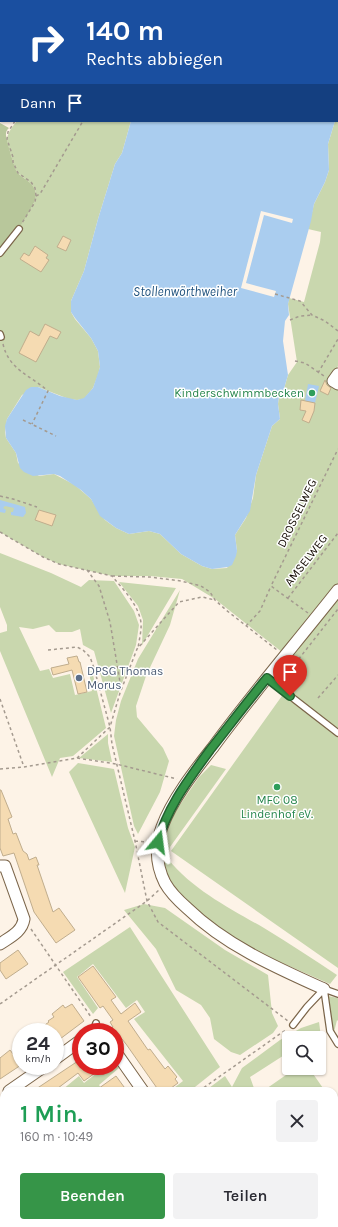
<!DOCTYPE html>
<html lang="de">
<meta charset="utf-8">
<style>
:root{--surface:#fff;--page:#f2f2f3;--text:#2b2b33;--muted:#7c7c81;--accent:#369548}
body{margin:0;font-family:Karla,sans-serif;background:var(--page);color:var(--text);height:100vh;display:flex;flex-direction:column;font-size:15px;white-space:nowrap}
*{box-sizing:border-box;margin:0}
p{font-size:13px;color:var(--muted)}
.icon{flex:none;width:22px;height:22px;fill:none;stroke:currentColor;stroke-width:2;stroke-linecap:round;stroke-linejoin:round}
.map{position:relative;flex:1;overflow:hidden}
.side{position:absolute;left:0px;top:1087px;width:338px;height:140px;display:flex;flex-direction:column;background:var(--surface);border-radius:12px 12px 0 0;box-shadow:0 1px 3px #0004}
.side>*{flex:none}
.top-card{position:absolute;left:0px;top:0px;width:338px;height:122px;box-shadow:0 1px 3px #0004;background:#1a4fa0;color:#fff;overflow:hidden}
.fabs{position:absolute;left:282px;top:1031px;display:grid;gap:8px}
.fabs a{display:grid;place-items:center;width:44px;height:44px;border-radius:4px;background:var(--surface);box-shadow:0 1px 3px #0004;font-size:20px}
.speed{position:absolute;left:12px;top:1023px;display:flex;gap:8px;font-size:20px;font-weight:700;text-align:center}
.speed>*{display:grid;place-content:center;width:52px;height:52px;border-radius:50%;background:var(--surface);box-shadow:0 1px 3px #0004;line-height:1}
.speed small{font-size:10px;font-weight:400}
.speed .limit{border:6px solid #d22;background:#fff;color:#111}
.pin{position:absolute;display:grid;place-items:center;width:34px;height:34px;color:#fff;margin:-41px -17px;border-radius:50% 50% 50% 0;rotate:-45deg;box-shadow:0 0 4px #0007}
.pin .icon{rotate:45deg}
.me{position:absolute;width:44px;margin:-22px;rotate:16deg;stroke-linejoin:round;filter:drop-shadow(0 0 3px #0008)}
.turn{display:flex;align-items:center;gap:14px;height:84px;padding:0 20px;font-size:18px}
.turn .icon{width:52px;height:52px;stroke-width:2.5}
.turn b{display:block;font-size:28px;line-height:34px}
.then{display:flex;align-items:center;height:38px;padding:0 20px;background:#0003;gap:8px;font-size:15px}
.round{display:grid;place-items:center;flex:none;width:42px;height:42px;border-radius:4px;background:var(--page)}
.head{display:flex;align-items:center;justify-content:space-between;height:68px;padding:0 20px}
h1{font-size:24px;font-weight:600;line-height:30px;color:#1e9e55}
.cta{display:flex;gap:8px;margin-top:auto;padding:8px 20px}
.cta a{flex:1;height:46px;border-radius:4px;background:var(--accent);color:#fff;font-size:16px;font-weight:600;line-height:46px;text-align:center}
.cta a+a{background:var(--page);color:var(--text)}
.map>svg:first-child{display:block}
.green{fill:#c9d7ae}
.forest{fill:#b8c79b}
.water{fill:#aacdef}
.pier{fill:#fdf3e7}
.building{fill:#f5dbb2;stroke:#c0ad8d}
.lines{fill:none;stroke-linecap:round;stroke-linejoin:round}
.service-casing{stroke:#7b654a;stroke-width:8}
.minor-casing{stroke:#7b654a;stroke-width:13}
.path{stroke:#a49a8f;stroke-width:1.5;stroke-dasharray:3 3;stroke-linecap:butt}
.service{stroke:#fff;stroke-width:5.5}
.minor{stroke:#fff;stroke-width:11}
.route-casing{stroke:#23612f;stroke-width:10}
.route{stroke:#369548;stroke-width:7}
.leisure-dot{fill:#2e9e5b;stroke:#fff;stroke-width:1.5}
.service-dot{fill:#5c6f8a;stroke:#fff;stroke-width:1.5}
.labels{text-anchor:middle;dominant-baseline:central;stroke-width:3;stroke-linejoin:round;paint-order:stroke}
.leisure-label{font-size:12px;fill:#27864d;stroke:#fff;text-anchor:end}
.street-label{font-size:12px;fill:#150c04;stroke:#fff}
.service-label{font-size:12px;fill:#4e5e75;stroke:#fff;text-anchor:start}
.water-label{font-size:13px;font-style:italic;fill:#1e517d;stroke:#fff}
</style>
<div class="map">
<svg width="338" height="1227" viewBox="0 0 338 1227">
<rect width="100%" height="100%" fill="#fdf3e7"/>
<path class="green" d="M 81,0 L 170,0 L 80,1 Z
M 338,113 L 338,366 L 328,382 L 332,385 L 338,377 L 338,968 L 171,851 L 289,686 L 274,674 L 287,656 L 215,599 L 182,579 L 150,576 L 112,576 L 59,564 L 43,557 L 0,532 L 0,253 C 8,243 36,207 36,195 C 36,184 24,179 17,172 C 15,169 7,143 7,140 C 7,133 13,126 17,121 L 131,121 L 122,153 L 115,164 L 98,219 L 84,271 L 71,301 L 71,312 L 75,319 L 91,338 L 98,351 L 100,367 L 98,375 L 93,388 L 84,399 L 77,400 L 69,399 L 38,387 L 22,395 L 7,419 L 5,432 L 6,438 L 16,453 L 18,463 L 39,476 L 54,474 L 75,485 L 91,499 L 105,520 L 116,528 L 129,534 L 149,531 L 160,534 L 181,554 L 202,566 L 212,569 L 227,568 L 237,551 L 235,535 L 246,518 L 253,498 L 256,475 L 272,426 L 280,419 L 278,404 L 279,396 L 283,392 L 288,375 L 297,362 L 288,304 L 289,298 L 304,302 L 320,242 L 321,232 L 308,229 L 314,204 L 325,182 L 329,170 L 328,144 L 335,121 L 337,121 Z
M 0,553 L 51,573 L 81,587 L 89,580 L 114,581 L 134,611 L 139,625 L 136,645 L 111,713 L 94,651 L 83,645 L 80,629 L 72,632 L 56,632 L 49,625 L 33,629 L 19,627 L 40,671 L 49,669 L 53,678 L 70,674 L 75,695 L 92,691 L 89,671 L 92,671 L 106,728 L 73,756 L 60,758 L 52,777 L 0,651 L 0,633 L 7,631 L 7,625 L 0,607 Z
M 119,582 L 176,588 L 142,645 L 143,620 L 138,606 Z
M 180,590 L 170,625 L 146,676 L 136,706 L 137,717 L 163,748 L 169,761 L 160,792 L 138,834 L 134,826 L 114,736 L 116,720 L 121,701 L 138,659 Z
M 108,734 L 108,743 L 112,762 L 79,758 Z
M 78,763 L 114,769 L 128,828 L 135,847 L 125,893 L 69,772 Z
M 211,765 L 226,769 L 170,847 L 168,859 C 193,890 231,909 264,928 C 289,943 313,959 337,975 L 330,984 L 257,952 L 217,926 L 196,909 L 174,888 L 163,871 L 161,843 L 175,812 L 199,777 Z
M 144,904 L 165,908 L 225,950 L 268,975 L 272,1013 L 278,1026 L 273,1033 L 240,1055 L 231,1052 L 214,1039 L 210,1018 L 201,1005 L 176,990 L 156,949 L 124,910 Z
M 130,927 L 220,1067 L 190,1091 L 170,1091 L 183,1081 L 134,1019 L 145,1012 L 137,1000 L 126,1008 L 93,964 L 77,977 L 98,1008 L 93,1014 L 63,972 Z
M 328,996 L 338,998 L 338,1021 L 337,1020 L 334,1032 L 332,1024 Z
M 319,1022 L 321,1037 L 289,1038 L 289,1052 L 250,1077 L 255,1091 L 205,1091 L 225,1076 L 232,1087 L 242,1068 L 280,1040 L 301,1028 Z
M 115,1063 L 119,1068 L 99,1085 L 103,1091 L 62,1090 L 79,1076 L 84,1083 L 106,1066 L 115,1066 Z
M 296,1068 L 309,1068 L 325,1091 L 263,1091 Z
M 334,1103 L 338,1109 L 338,1200 L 334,1194 Z
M 0,1120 L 4,1125 L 4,1171 L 0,1165 Z
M 334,1204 L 338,1210 L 338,1227 L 282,1227 L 279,1223 L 334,1223 Z
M 37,1223 L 107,1223 L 110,1227 L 39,1227 Z"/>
<path class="forest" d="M 0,123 L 9,128 C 7,130 6,131 6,134 C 5,136 15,169 17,172 C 24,180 35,182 36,195 C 36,207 9,242 0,253 Z"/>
<path class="water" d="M 170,0 L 338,0 L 337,115 L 337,1 L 170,1 Z
M 131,121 L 335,121 L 328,144 L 329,170 L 325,182 L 314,204 L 311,221 L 288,304 L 289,315 L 285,321 L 283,341 L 288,375 L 283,392 L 279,396 L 278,404 L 280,419 L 272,426 L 256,475 L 250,511 L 235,535 L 237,551 L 236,556 L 232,565 L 228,567 L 212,569 L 202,566 L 181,554 L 160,534 L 149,531 L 129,534 L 116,528 L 100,516 L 91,499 L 81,490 L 60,476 L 54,474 L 33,476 L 24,472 L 20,468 L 16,453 L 6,438 L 5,426 L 7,419 L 26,390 L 31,387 L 38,387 L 60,396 L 77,400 L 84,398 L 93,388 L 100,367 L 98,351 L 91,338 L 75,318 L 71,312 L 71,301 L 84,271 L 98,219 L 115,164 L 122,153 Z
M 308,384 L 319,386 L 315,403 L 305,401 Z
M 0,500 L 25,507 L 26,513 L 23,517 L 11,515 L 11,512 L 13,512 L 14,508 L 5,506 L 3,508 L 6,510 L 5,513 L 0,512 Z"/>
<path class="pier" d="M 261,211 L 293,219 L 292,223 L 264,215 L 246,283 L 276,291 L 274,297 L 241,288 Z"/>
<path class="building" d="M 63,236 L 71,240 L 66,251 L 57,247 Z
M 35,246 L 48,255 L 46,258 L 49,260 L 41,272 L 20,259 L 24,253 L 29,256 Z
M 45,324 L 61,332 L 57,339 L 50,336 L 36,362 L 19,353 L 30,331 L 39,336 Z
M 325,380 L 327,385 L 331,388 L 328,395 L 320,391 Z
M 301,400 L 315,403 L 314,411 L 309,423 L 302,420 L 306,411 L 300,410 Z
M 39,510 L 56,515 L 52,526 L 35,520 Z
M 77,656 L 79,662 L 80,662 L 87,692 L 78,694 L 72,670 L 53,675 L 51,668 L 69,664 L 67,658 Z
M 0,790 L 1,790 L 12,817 L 8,819 L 13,834 L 16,833 L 23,851 L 27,854 L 29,860 L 36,857 L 39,865 L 37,865 L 53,912 L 59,908 L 75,930 L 56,943 L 34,912 L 14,853 L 3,856 L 0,848 Z
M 18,950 L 28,964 L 6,979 L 0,970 L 0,963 Z
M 93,966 L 116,997 L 111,1000 L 121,1014 L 135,1003 L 141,1012 L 128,1021 L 148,1050 L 150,1049 L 165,1069 L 168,1066 L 177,1077 L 175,1079 L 178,1083 L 167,1091 L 159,1091 L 126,1044 L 117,1033 L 115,1034 L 115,1032 L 111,1029 L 113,1027 L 110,1022 L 113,1020 L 103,1006 L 100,1008 L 78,977 Z
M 72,1004 L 84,1021 L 60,1039 L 56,1032 L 35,1032 L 49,1022 L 48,1021 L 54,1017 L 52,1014 L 63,1005 L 65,1008 Z
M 21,1048 L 21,1065 L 0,1079 L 0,1058 L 10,1050 L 13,1054 Z
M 81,1059 L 81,1066 L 105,1066 L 84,1081 L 78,1073 L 58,1088 L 61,1091 L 33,1091 Z
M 116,1076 L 127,1091 L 95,1091 Z"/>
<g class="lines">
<defs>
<path id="service" d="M 0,253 L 19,229
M 0,334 L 1,337
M 267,678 L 338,733
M 324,989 L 330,1031 L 338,1044
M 293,1025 L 307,1007 L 324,989 L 338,994
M 93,1032 L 96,1023"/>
<path id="minor" d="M 338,374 L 333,381 L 338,384
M 0,866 L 5,866 L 24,919 C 22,932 10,937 0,944
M 324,989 C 275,967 225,945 187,908 C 179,901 170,892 165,883 C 156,865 155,846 162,827 C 172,799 196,769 214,746 C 253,693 297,642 338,590
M 115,1051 L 143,1091
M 55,1059 L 81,1040
M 9,1091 L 45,1066
M 116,1223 L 118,1227
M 236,1223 L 239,1227
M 159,1227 L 164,1223"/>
</defs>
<use href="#service" class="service-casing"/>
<use href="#minor" class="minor-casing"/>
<path class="path" d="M 78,1 L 79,0
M 140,1 L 141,0
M 0,88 L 1,89
M 15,121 L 8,132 L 7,139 L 13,157 L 13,162 L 18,173 L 31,182 L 35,188 L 36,196 L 35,202 L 22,223
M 36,196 L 40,194 L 83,121
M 275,294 L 300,301 L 312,315 L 325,321 L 338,331
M 290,320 L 300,316 L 312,315
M 3,344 C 9,370 30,375 48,391 L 32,424
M 295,361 L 305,363 L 324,376
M 318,373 L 338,339
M 23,420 L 56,436
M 0,496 L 13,499 L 37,507
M 0,532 L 43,557 L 59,564 L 112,576 C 122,588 136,602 140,618 C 143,627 139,639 138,649
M 87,570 L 99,586 L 110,622 L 121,688
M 112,576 L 150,577 L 181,581 L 201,586 L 210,592 L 215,600 L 226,610 L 277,650
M 288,598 L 338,533
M 308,613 L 271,586 L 338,449
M 246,626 L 260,611 L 271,586
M 48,650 L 68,648 L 77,647 L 83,650 L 90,657 L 94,668 L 110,727 L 112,744 L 135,841 L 147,901 L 158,922 L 288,1021
M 282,675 L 287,674 L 338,609
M 318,698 L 338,675
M 0,699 L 24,767
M 77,758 L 110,727 L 120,693 L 137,649 L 179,602 L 202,597 L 215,600
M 0,769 L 24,767 L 77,758 L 116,764 L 177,779
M 135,841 L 149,842
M 31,929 L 91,1017
M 0,1004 L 147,901 L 159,890
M 199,1091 L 287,1029"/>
<use href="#service" class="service"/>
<use href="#minor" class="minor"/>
</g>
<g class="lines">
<defs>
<path id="route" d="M 158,842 C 167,807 189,779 210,750 C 229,726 247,702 267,678 L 290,696"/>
</defs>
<use href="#route" class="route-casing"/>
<use href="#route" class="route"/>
</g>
<g class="leisure-dot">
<circle cx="312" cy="393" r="4"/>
<circle cx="277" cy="787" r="4"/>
</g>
<circle class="service-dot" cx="79" cy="678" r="4"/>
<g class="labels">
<g class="leisure-label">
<text x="304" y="393">Kinderschwimmbecken</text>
<text x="277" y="800" text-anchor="middle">MFC 08<tspan x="277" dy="14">Lindenhof eV.</tspan></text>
</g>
<g class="street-label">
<text transform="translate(297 513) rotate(-64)">DROSSELWEG</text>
<text transform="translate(306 560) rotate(-52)">AMSELWEG</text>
</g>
<g class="service-label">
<text x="87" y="671">DPSG Thomas<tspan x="87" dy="14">Morus</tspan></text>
</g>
<g class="water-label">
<text x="185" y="291">Stollenwörthweiher</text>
</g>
</g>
</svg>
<div class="fabs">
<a><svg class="icon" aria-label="search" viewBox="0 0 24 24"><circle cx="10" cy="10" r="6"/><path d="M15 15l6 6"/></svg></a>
</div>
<div class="speed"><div>24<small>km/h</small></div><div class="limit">30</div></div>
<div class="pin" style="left:290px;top:696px;background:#d93025"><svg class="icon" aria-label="arrive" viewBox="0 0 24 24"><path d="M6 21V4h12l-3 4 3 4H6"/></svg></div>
<svg class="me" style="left:158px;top:842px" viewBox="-20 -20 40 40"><path d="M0-17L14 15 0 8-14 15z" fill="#369548" stroke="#fff" stroke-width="4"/></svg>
<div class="top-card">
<div class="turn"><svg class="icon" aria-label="right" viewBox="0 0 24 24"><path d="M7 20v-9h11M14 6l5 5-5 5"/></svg><div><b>140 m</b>Rechts abbiegen</div></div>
<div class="then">Dann<svg class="icon" aria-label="arrive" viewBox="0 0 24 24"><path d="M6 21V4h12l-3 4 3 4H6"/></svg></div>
</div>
<section class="side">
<div class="head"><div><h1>1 Min.</h1><p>160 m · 10:49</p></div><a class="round"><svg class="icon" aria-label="close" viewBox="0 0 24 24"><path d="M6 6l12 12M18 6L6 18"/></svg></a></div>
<div class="cta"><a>Beenden</a><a>Teilen</a></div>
</section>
</div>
